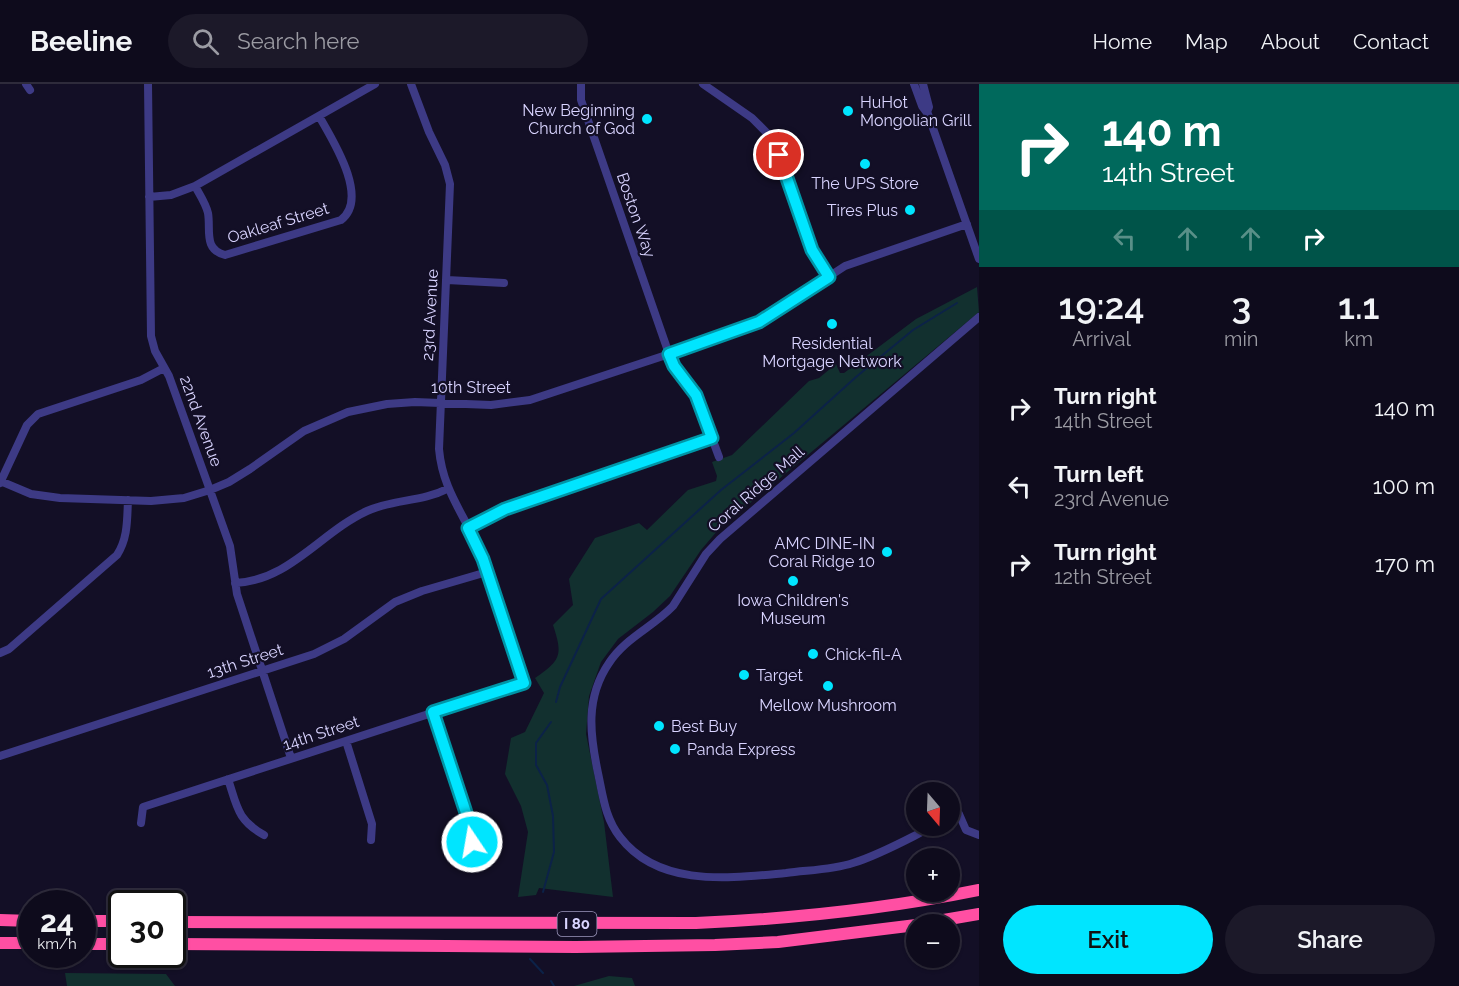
<!DOCTYPE html>
<meta charset="utf-8">
<style>
:root{--surface:#0e0b1c;--page:#1c1929;--text:#f1f3f6;--muted:#9b9ba3;--line:#2e2b3b;--accent:#00e5ff}
body{margin:0;font-family:Raleway,sans-serif;background:var(--page);color:var(--text);height:100vh;display:flex;flex-direction:column;font-size:22px;white-space:nowrap}
*{box-sizing:border-box;margin:0}
p{font-size:20px;color:var(--muted)}
.icon{flex:none;width:33px;height:33px;fill:none;stroke:currentColor;stroke-width:2;stroke-linecap:round;stroke-linejoin:round}
.map{position:relative;flex:1;overflow:hidden}
.drawer{display:flex;flex-direction:column;background:var(--surface);width:480px}
.drawer>*{flex:none}
.banner{background:#00695c;color:#fff;overflow:hidden}
.needle{width:39px;rotate:161deg}
.buttons{position:absolute;left:906px;top:698px;display:grid;gap:12px}
.buttons a{display:grid;place-items:center;width:54px;height:54px;border-radius:50%;background:var(--surface);box-shadow:0 2px 4px #0004,0 0 0 2px var(--line);font-size:30px}
.speed{position:absolute;left:18px;top:806px;display:flex;gap:12px;font-size:30px;font-weight:700;text-align:center}
.speed>*{display:grid;place-content:center;width:78px;height:78px;border-radius:50%;background:var(--surface);box-shadow:0 2px 4px #0004,0 0 0 2px var(--line);line-height:1}
.speed small{font-size:15px;font-weight:400}
.speed .limit{border:3px solid #111;border-radius:9px;background:#fff;color:#111}
.pin{position:absolute;display:grid;place-items:center;width:51px;height:51px;color:#fff;margin:-26px;border:3px solid #fff;border-radius:50%;box-shadow:0 2px 6px #0007}
.me{position:absolute;width:66px;margin:-33px;rotate:348deg;stroke-linejoin:round;filter:drop-shadow(0 0 4px #0008)}
.turn{display:flex;align-items:center;gap:21px;height:126px;padding:0 24px;font-size:27px}
.turn .icon{width:78px;height:78px;stroke-width:2.5}
.turn b{display:block;font-size:42px;line-height:51px}
.lanes{display:flex;align-items:center;height:57px;padding:0 24px;background:#0003;justify-content:center;gap:30px;direction:ltr}
.lanes .off{opacity:.35}
.eta{display:flex;justify-content:space-evenly;align-items:center;height:102px;text-align:center}
.eta b{font-size:36px;font-weight:600;line-height:42px}
.action{display:flex;gap:12px;margin-top:auto;padding:12px 24px}
.action a{flex:1;height:69px;border-radius:36px;background:var(--accent);color:#111;font-size:24px;font-weight:600;line-height:69px;text-align:center}
.action a+a{background:var(--page);color:var(--text)}
ul{padding:0;list-style:none}
li{display:flex;align-items:center;gap:18px;height:78px;padding:0 24px}
li div{flex:1}
li b{display:block;font-size:22px}
li em{font-style:normal}
header{display:flex;align-items:center;gap:36px;box-sizing:border-box;height:84px;padding:0 30px;background:var(--surface);border-bottom:2px solid var(--line)}
header strong{font-size:28px}
nav{display:flex;gap:33px;margin-inline-start:auto;font-size:21px}
.search{width:420px;height:54px;background:var(--page);display:flex;align-items:center;gap:15px;box-sizing:border-box;padding:0 21px;border-radius:33px;color:var(--muted);font-size:22px}
main{display:flex;flex:1;min-height:0}
.map>svg:first-child{display:block}
.green{fill:#12302f}
.lines{fill:none;stroke-linecap:round;stroke-linejoin:round}
.stream{stroke:#0c2248;stroke-width:2}
.minor{stroke:#3d3a85;stroke-width:8}
.highway{stroke:#ff4fa3;stroke-width:12}
.route-casing{stroke:#0095a6;stroke-width:15}
.route{stroke:#00e5ff;stroke-width:10}
.poi-dot{fill:#00e5ff;stroke:#130f26;stroke-width:2}
.labels{text-anchor:middle;dominant-baseline:central;stroke-width:4.5;stroke-linejoin:round;paint-order:stroke}
.shield{fill:#130f26;stroke:#9e99be;stroke-width:1.5}
.shield-label{font-size:15px;font-weight:bold;fill:#d9d4ff}
.poi-label{font-size:16px;fill:#d9d4ff;stroke:#130f26;text-anchor:start}
.street-label{font-size:16px;fill:#d9d4ff;stroke:#130f26}
</style>
<header>
<strong>Beeline</strong>
<div class="search"><svg class="icon" aria-label="search" viewBox="0 0 24 24"><circle cx="10" cy="10" r="6"/><path d="M15 15l6 6"/></svg>Search here</div>
<nav><a>Home</a><a>Map</a><a>About</a><a>Contact</a></nav>
</header>
<main>
<div class="map">
<svg width="979" height="902" viewBox="0 0 979 902">
<rect width="100%" height="100%" fill="#130f26"/>
<path class="green" d="M 977,203 L 979,228 L 718,446 L 701,466 L 670,512 L 653,528 L 618,555 L 601,578 L 589,612 L 586,650 L 604,738 L 613,813 L 539,804 L 536,811 L 518,813 L 528,748 L 521,722 L 505,690 L 511,654 L 525,648 L 544,609 L 535,594 C 561,576 563,571 553,541 L 573,521 L 569,495 L 595,454 L 639,439 L 647,446 L 688,406 L 716,397 L 717,392 L 712,378 L 732,371 L 809,297 L 819,294 L 836,280 L 840,289 L 844,289 L 916,235 Z
M 65,889 L 166,890 L 175,902 L 67,902 Z
M 609,892 L 632,894 L 635,902 L 574,902 Z"/>
<g class="lines">
<path class="stream" d="M 556,618 L 560,603 L 601,515 L 721,406 L 794,349 L 856,293 L 913,246 L 957,219
M 543,808 L 554,768 L 553,732 L 547,701 L 536,681 L 536,659 L 551,638
M 530,875 L 543,889
M 551,897 L 554,902"/>
<path class="minor" d="M 26,0 L 30,6
M 148,0 L 151,252 L 155,267 L 169,292 L 230,462 L 237,510 L 291,674
M 581,0 L 581,16 L 669,270 L 674,282 L 696,311 L 719,373
M 703,0 L 752,34 L 768,50 L 782,78 L 812,166 L 829,193
M 914,0 L 922,22 L 928,30 L 979,175
M 923,0 L 929,23 L 927,28
M 195,102 C 200,111 206,120 208,129 C 211,146 203,165 225,171 L 341,136 C 370,114 332,55 319,32
M 149,113 L 171,111 L 195,102 L 375,0
M 447,196 L 504,199
M 0,397 L 31,410 L 60,414 L 151,417 L 184,414 L 210,406 L 229,398 L 250,385 L 304,347 L 348,328 L 387,320 L 415,318 L 491,321 L 530,316 L 748,244 L 764,235 L 845,182 L 967,140
M 0,399 L 27,341 L 38,330 L 141,296 L 164,284
M 468,444 L 505,425 L 712,354
M 235,499 C 289,497 321,448 367,427 C 393,415 422,418 447,405
M 0,569 L 9,565 L 117,471 C 128,454 127,436 128,416
M 433,628 L 473,750
M 346,657 L 372,740 L 371,756
M 0,672 L 314,570 L 344,555 L 395,518 L 422,507 L 487,488
M 228,695 C 237,722 237,736 264,751
M 950,735 L 959,730 L 966,746 L 979,751
M 141,739 L 143,723 L 524,599 C 506,561 497,516 483,476 C 469,435 443,411 439,365 L 450,100 L 445,81 L 429,48 L 411,0
M 936,741 C 909,754 882,770 853,779 C 832,786 808,786 786,789 C 730,794 659,804 620,753 C 605,734 603,712 598,689 C 590,651 585,614 609,579 C 625,554 653,543 673,522 L 706,470 L 720,455 L 979,233
M471 755a7 7 0 1 1 14 0a7 7 0 1 1-14 0Z"/>
<path class="highway" d="M 0,836 L 32,837
M 82,837 L 122,837
M 172,838 L 696,839 C 791,835 886,825 979,806
M 920,840 L 979,830
M 0,859 L 32,859
M 82,860 L 122,860
M 172,860 L 576,863 L 715,861 L 778,858 L 916,841"/>
</g>
<g class="lines">
<defs>
<path id="route" d="M 472,758 L 473,750 L 433,628 L 524,599 L 483,475 L 468,444 L 505,425 L 712,354 L 696,311 L 674,282 L 669,270 L 759,238 L 829,193 L 812,166 L 779,71"/>
</defs>
<use href="#route" class="route-casing"/>
<use href="#route" class="route"/>
</g>
<g class="poi-dot">
<circle cx="848" cy="27" r="6"/>
<circle cx="647" cy="35" r="6"/>
<circle cx="865" cy="80" r="6"/>
<circle cx="910" cy="126" r="6"/>
<circle cx="832" cy="240" r="6"/>
<circle cx="887" cy="468" r="6"/>
<circle cx="793" cy="497" r="6"/>
<circle cx="813" cy="570" r="6"/>
<circle cx="744" cy="591" r="6"/>
<circle cx="828" cy="602" r="6"/>
<circle cx="659" cy="642" r="6"/>
<circle cx="675" cy="665" r="6"/>
</g>
<g class="labels">
<rect class="shield" x="557.5" y="828" width="39" height="24" rx="4.5"/>
<g class="shield-label">
<text x="577" y="840">I 80</text>
</g>
<g class="poi-label">
<text x="860" y="18">HuHot<tspan x="860" dy="18">Mongolian Grill</tspan></text>
<text x="635" y="26" text-anchor="end">New Beginning<tspan x="635" dy="18">Church of God</tspan></text>
<text x="865" y="99" text-anchor="middle">The UPS Store</text>
<text x="898" y="126" text-anchor="end">Tires Plus</text>
<text x="832" y="259" text-anchor="middle">Residential<tspan x="832" dy="18">Mortgage Network</tspan></text>
<text x="875" y="459" text-anchor="end">AMC DINE-IN<tspan x="875" dy="18">Coral Ridge 10</tspan></text>
<text x="793" y="516" text-anchor="middle">Iowa Children's<tspan x="793" dy="18">Museum</tspan></text>
<text x="825" y="570">Chick-fil-A</text>
<text x="756" y="591">Target</text>
<text x="828" y="621" text-anchor="middle">Mellow Mushroom</text>
<text x="671" y="642">Best Buy</text>
<text x="687" y="665">Panda Express</text>
</g>
<g class="street-label">
<text transform="translate(636 131) rotate(71)">Boston Way</text>
<text transform="translate(278 139) rotate(-17)">Oakleaf Street</text>
<text transform="translate(430 231) rotate(-87)">23rd Avenue</text>
<text x="471" y="303">10th Street</text>
<text transform="translate(201 337) rotate(70)">22nd Avenue</text>
<text transform="translate(756 405) rotate(-41)">Coral Ridge Mall</text>
<text transform="translate(245 577) rotate(-18)">13th Street</text>
<text transform="translate(321 649) rotate(-18)">14th Street</text>
</g>
</g>
</svg>
<div class="buttons">
<a><svg class="needle" viewBox="-14 -14 28 28"><path d="M0-13l5 13h-10z" fill="#e53935"/><path d="M0 13l5-13h-10z" fill="#9b9ba3"/></svg></a>
<a>+</a>
<a>−</a>
</div>
<div class="speed"><div>24<small>km/h</small></div><div class="limit">30</div></div>
<div class="pin" style="left:779px;top:71px;background:#d93025"><svg class="icon" aria-label="arrive" viewBox="0 0 24 24"><path d="M6 21V4h12l-3 4 3 4H6"/></svg></div>
<svg class="me" style="left:472px;top:758px" viewBox="-20 -20 40 40"><circle r="17" fill="#00e5ff" stroke="#fff" stroke-width="3"/><path d="M0-11L8 9 0 5-8 9z" fill="#fff"/></svg>
</div>
<section class="drawer">
<div class="banner">
<div class="turn"><svg class="icon" aria-label="right" viewBox="0 0 24 24"><path d="M7 20v-9h11M14 6l5 5-5 5"/></svg><div><b>140 m</b>14th Street</div></div>
<div class="lanes"><svg class="icon off" aria-label="left" viewBox="0 0 24 24"><path d="M17 20v-9H6M10 6l-5 5 5 5"/></svg><svg class="icon off" aria-label="ahead" viewBox="0 0 24 24"><path d="M12 20V5M6 11l6-6 6 6"/></svg><svg class="icon off" aria-label="ahead" viewBox="0 0 24 24"><path d="M12 20V5M6 11l6-6 6 6"/></svg><svg class="icon" aria-label="right" viewBox="0 0 24 24"><path d="M7 20v-9h11M14 6l5 5-5 5"/></svg></div>
</div>
<div class="eta">
<div><b>19:24</b><p>Arrival</p></div>
<div><b>3</b><p>min</p></div>
<div><b>1.1</b><p>km</p></div>
</div>
<ul>
<li><svg class="icon" aria-label="right" viewBox="0 0 24 24"><path d="M7 20v-9h11M14 6l5 5-5 5"/></svg><div><b>Turn right</b><p>14th Street</p></div><em>140 m</em></li>
<li><svg class="icon" aria-label="left" viewBox="0 0 24 24"><path d="M17 20v-9H6M10 6l-5 5 5 5"/></svg><div><b>Turn left</b><p>23rd Avenue</p></div><em>100 m</em></li>
<li><svg class="icon" aria-label="right" viewBox="0 0 24 24"><path d="M7 20v-9h11M14 6l5 5-5 5"/></svg><div><b>Turn right</b><p>12th Street</p></div><em>170 m</em></li>
</ul>
<div class="action"><a>Exit</a><a>Share</a></div>
</section>
</main>
